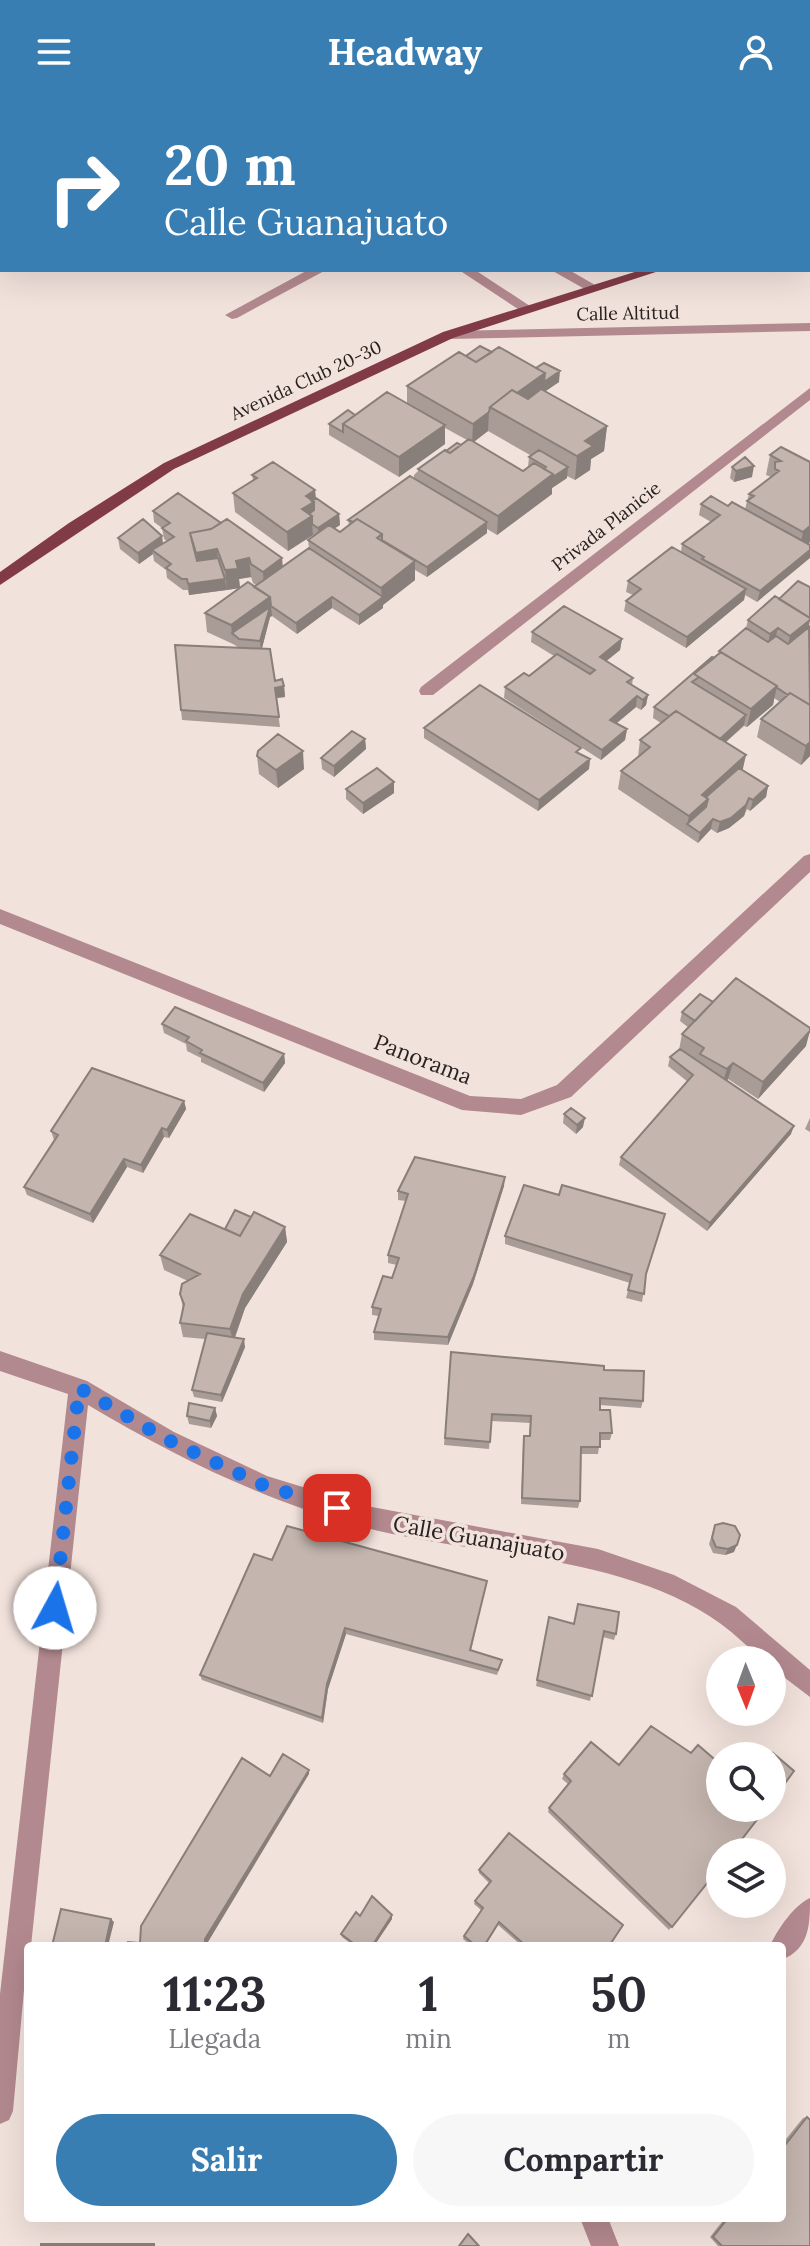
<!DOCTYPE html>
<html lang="es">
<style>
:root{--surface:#fff;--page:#f7f7f7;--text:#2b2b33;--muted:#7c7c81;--accent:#387eb3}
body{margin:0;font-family:Lora,serif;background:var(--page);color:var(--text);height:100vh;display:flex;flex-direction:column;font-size:30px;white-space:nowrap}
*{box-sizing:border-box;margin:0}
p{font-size:26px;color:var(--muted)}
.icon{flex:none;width:44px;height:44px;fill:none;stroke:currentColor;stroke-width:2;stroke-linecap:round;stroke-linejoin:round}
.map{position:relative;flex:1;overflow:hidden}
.sheet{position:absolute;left:24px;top:1838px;width:762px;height:280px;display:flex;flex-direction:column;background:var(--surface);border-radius:8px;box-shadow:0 8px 32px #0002}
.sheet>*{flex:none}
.top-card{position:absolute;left:0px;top:0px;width:810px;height:168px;box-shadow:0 8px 32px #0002;background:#387eb3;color:#fff;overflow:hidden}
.needle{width:52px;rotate:179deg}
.fabs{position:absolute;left:706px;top:1542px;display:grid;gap:16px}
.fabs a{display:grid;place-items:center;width:80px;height:80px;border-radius:50%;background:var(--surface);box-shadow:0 8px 32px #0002;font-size:40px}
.pin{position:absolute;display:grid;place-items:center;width:68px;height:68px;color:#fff;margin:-34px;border-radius:16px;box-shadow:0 4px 12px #0006}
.me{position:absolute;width:88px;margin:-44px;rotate:6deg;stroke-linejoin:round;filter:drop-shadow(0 0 6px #0008)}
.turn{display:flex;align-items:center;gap:28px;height:168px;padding:0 32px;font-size:36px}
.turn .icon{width:104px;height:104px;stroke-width:2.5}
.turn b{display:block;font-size:56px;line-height:68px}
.eta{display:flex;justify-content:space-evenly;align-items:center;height:136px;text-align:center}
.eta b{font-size:48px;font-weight:700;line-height:56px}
.primary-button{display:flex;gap:16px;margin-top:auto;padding:16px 32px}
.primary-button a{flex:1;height:92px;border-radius:48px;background:var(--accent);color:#fff;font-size:32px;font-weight:700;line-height:92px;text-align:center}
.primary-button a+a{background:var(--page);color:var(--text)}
header{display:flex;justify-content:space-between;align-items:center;height:104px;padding:0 32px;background:var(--accent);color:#fff;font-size:36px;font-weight:700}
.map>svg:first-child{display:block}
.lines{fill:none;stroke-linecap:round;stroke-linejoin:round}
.minor{fill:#b2898e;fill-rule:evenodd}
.major{fill:#803b47;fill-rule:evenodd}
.wall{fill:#a99c96;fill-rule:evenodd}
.shaded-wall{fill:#897f7a}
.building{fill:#c4b5ae;stroke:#897f7a;stroke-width:2}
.route{stroke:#1a73e8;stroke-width:14;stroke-dasharray:0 25.2}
.labels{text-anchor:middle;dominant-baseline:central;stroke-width:7;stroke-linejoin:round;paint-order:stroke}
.far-street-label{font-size:18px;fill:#282220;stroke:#f2e2dc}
.street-label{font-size:22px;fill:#282220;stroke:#f2e2dc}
</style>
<header><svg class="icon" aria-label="menu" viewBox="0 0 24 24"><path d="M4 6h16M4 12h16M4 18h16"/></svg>Headway<svg class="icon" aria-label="person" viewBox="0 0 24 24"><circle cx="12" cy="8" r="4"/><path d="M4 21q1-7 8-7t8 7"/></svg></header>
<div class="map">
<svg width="810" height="2142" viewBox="0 0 810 2142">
<rect width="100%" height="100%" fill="#f2e2dc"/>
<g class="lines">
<path class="minor" d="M 443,0 L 456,0 L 457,2 L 444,2 Z
M 810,30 L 810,38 L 808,39 L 808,31 Z
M 808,102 L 810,102 L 808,111 Z
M 308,166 L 326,166 L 237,214 L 232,215 L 225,211 Z
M 459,166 L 475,166 L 533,204 L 521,207 Z
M 551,166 L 569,166 L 602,185 L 590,188 Z
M 810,219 L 810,227 L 448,235 L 441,231 L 448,227 Z
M 810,284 L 810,296 L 433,591 L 421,591 L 419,587 L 421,583 Z
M 810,750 L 810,768 L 571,993 L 521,1011 L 462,1006 L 0,820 L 0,805 L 470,992 L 521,995 L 557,981 L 804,752 Z
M 0,1247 L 87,1277 L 174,1328 L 267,1372 L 361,1401 L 598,1445 L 674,1471 L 736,1503 L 810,1566 L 810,1593 L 772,1564 L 772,1556 L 763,1556 C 749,1544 736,1531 721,1520 C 624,1449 473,1453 359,1422 C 262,1396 174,1352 88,1301 L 31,1842 L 28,1842 L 13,2007 L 9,2016 L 0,2020 L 0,1890 L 68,1290 L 0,1267 Z
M 810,1794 C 810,1820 810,1844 782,1856 L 782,1842 L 770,1842 C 777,1826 794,1801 810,1794 Z
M 580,2114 L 608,2114 L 619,2142 L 591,2142 Z"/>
<path class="major" d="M 808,153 L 810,153 L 810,161 L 808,161 Z
M 641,166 L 662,166 L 453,234 L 174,365 L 0,481 L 0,468 L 69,419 L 164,359 L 443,228 Z"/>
</g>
<path class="wall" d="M 492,248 L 559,278 L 545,287 L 607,322 L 604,347 L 591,355 L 590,366 L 575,376 L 567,372 L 567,374 L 552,384 L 552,390 L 497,431 L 487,425 L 487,429 L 427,473 L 415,466 L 415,476 L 383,501 L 383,504 L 359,521 L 332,504 L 297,530 L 272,512 L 270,513 L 262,544 L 275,577 L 284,582 L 285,593 L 276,594 L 280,623 L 182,616 L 181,606 L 238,543 L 233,540 L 207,528 L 205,509 L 256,481 L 253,479 L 251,473 L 239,475 L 240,484 L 189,491 L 188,486 L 183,486 L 167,474 L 166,466 L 154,457 L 153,450 L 139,460 L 120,445 L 118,434 L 162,432 L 163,439 L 167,437 L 164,435 L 162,424 L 154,418 L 153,407 L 283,462 L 309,444 L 308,436 L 314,432 L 313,431 L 288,447 L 235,408 L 233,389 L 253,376 L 252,371 L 315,386 L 316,394 L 339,410 L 340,421 L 334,424 L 340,428 L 349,421 L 348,416 L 414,375 L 414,371 L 418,367 L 418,365 L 446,347 L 461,341 L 467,336 L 445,324 L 445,340 L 399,373 L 329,331 L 329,320 L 355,311 L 407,299 L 407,282 L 466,252 ZM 488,327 L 530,351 L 529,353 L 528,363 L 523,367 L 474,338 Z
M 770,351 L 810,358 L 810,438 L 757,498 L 745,491 L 744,496 L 686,544 L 624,507 L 626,497 L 633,491 L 626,488 L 628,477 L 681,448 L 682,440 L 711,418 L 699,411 L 701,400 L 728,402 L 745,405 L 749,390 L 771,373 L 766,371 Z
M 732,363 L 752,373 L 734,378 L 730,374 Z
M 798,477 L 810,652 L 801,661 L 757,633 L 761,615 L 780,598 L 774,594 L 773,601 L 747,623 L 744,622 L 726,638 L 743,666 L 768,682 L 766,693 L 750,707 L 747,705 L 744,712 L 729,724 L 717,729 L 711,725 L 698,739 L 618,685 L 621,667 L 638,653 L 640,636 L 661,619 L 653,614 L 654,603 L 718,550 L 719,547 L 746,524 L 748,516 L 779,495 Z
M 532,528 L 622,535 L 620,546 L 606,557 L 633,574 L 632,581 L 648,591 L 646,601 L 641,606 L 636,603 L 616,620 L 627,625 L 625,636 L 601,656 L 504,594 L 505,583 L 529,572 L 554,552 L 531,538 Z
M 424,624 L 580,650 L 590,655 L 589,665 L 538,707 L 424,634 Z
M 365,635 L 366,645 L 334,673 L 322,665 L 321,654 Z
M 257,652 L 304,665 L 278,684 L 259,670 Z
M 394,678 L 394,689 L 363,710 L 346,695 L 346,685 Z
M 713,898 L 806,942 L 758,995 L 728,975 L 727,977 L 791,1030 L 707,1127 L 619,1061 L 621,1053 L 688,978 L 668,962 L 670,953 L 679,946 L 682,930 L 689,924 L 680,917 L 682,908 Z
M 162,920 L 284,950 L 285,959 L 264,988 L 201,958 L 201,954 L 187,947 L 186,940 L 164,929 Z
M 184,997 L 186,1005 L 169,1034 L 164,1033 L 143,1069 L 127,1063 L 93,1119 L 27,1091 L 24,1083 L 54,1036 L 51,1027 Z
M 564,1010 L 583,1023 L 576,1030 L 563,1019 Z
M 810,1014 L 810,1028 L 805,1025 Z
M 504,1082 L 473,1180 L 448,1241 L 374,1236 L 374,1228 L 379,1212 L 372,1211 L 372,1203 L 392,1174 L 397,1161 L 388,1159 L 388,1151 L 406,1097 L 398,1096 L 398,1087 Z
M 251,1113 L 285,1123 L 287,1138 L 245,1204 L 235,1234 L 245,1243 L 222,1298 L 194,1293 L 192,1286 L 205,1235 L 183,1233 L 180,1219 L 183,1204 L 180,1190 L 188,1177 L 164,1166 L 160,1151 L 225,1125 Z
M 505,1132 L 646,1173 L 642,1198 L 626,1194 L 630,1179 L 505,1140 Z
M 451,1248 L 604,1266 L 643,1297 L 641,1304 L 600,1301 L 600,1306 L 612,1329 L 610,1336 L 600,1336 L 598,1350 L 581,1350 L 580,1397 L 578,1404 L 521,1400 L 523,1339 L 524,1332 L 529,1332 L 530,1319 L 491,1317 L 489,1345 L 444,1341 Z
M 215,1304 L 217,1312 L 211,1324 L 189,1320 L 187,1312 Z
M 715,1421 L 734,1448 L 725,1451 L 713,1449 L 709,1440 Z
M 272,1456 L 487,1477 L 471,1547 L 502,1556 L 497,1571 L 346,1530 L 328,1585 L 323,1619 L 202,1576 L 200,1571 Z
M 549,1513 L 616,1530 L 614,1536 L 603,1533 L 590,1597 L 536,1582 Z
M 772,1652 L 794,1667 L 776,1691 L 772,1688 Z
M 564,1670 L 720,1763 L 669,1826 L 548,1708 L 549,1704 L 568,1680 L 562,1675 Z
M 479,1766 L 609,1842 L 522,1842 L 498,1821 L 485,1842 L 472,1842 L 463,1835 L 464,1832 L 481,1806 L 474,1800 L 475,1797 L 489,1779 L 479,1769 Z
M 392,1811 L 392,1815 L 374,1842 L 354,1842 L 342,1833 L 341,1830 L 360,1812 Z
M 807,2013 L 810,2142 L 718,2142 L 710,2133 L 725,2114 L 782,2114 L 782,2040 L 803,2014 Z"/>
<path class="shaded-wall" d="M 560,267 L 559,278 L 543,289 L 544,278 Z
M 545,269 L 543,289 L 509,313 L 494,305 Z
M 489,308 L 488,327 L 472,339 L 473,320 Z
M 445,321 L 445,340 L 399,373 L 399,353 Z
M 607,322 L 604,347 L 591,355 L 590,366 L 575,376 L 577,352 L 585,337 Z
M 754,362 L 752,373 L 734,378 L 736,367 Z
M 568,363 L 567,374 L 552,384 L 552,390 L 497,431 L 498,412 L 553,370 Z
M 315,386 L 316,405 L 312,419 L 313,431 L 288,447 L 287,428 L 302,405 L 306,392 Z
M 339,410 L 340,421 L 319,435 L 318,424 Z
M 487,418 L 487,429 L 427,473 L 427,463 Z
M 810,422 L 810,438 L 799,447 L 803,428 Z
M 162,432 L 163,443 L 152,446 L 153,450 L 139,460 L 138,449 Z
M 217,445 L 219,465 L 199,468 L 196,449 Z
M 810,446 L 810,454 L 757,498 L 760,487 Z
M 249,454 L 251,473 L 239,475 L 240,484 L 227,486 L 225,466 L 236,457 Z
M 282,454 L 284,473 L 264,487 L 263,468 Z
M 415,457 L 415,476 L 383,501 L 383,504 L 359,521 L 359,511 L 382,494 L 381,484 Z
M 225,475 L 227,486 L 189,491 L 188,480 Z
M 746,485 L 744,496 L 686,544 L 687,533 Z
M 270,493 L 272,512 L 270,513 L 261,548 L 260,537 L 265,517 L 239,536 L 232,529 L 233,540 L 231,521 Z
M 332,493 L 332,504 L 297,530 L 296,519 Z
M 810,516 L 807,534 L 786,551 L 790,532 Z
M 778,524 L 773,542 L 766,549 L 770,530 Z
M 622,535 L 620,546 L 599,563 L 600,553 Z
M 284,582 L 285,593 L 276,594 L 275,584 Z
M 777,582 L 773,601 L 747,623 L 751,605 Z
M 648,591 L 646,601 L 641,606 L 643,596 Z
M 637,592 L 636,603 L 608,626 L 610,616 Z
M 746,611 L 744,621 L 716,647 L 718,637 Z
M 627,625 L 625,636 L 601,656 L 602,646 Z
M 365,635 L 366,645 L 334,673 L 334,662 Z
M 810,638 L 810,652 L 801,661 L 806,642 Z
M 303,647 L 304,665 L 278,684 L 276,666 Z
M 746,651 L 742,669 L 687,720 L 685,730 L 689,712 L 702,691 Z
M 590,655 L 589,665 L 538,707 L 539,696 Z
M 394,678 L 394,689 L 363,710 L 363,699 Z
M 768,682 L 766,693 L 750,707 L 753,696 Z
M 749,694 L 744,712 L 729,724 L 717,729 L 720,718 Z
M 713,715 L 711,725 L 698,739 L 700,729 Z
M 810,927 L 806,942 L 758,995 L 763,978 Z
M 284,950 L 285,959 L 264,988 L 263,979 Z
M 733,959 L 728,975 L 722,981 L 727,965 Z
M 184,997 L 186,1005 L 169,1034 L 167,1026 Z
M 585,1014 L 583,1023 L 576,1030 L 577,1021 Z
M 794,1022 L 791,1030 L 707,1127 L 710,1119 Z
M 162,1024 L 164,1033 L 143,1069 L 141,1061 Z
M 124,1055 L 127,1063 L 93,1119 L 90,1110 Z
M 505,1073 L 504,1082 L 473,1180 L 448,1241 L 448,1233 Z
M 285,1123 L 287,1138 L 245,1204 L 233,1238 L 230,1225 L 243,1190 Z
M 244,1235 L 245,1243 L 222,1298 L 221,1291 Z
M 215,1304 L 217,1312 L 211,1324 L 210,1317 Z
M 737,1441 L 734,1448 L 725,1451 L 728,1445 Z
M 345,1524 L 346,1530 L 328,1585 L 323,1619 L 322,1614 L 327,1580 Z
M 309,1666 L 309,1670 L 208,1838 L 207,1842 L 205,1842 L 205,1835 Z
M 392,1811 L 392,1815 L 374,1842 L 372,1842 Z
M 111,1815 L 114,1818 L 108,1842 L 105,1842 Z"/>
<path class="building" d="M 480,242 L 492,248 L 476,258 L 466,252 Z
M 499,243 L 545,269 L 517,289 L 512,286 L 490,303 L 489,308 L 473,320 L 407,282 L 459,248 L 476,258 Z
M 544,259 L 560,267 L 544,278 L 545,269 L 536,264 Z
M 541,285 L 607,322 L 585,337 L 593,342 L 577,352 L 490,303 L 512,286 L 528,295 Z
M 387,288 L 445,321 L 399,353 L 343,320 Z
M 348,306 L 355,311 L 343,320 L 343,328 L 329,320 Z
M 469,335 L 523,367 L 534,359 L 553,370 L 498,412 L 418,365 L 445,346 L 450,349 Z
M 457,339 L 461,341 L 450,349 L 446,347 Z
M 781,343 L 810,358 L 810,422 L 803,428 L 747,397 L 754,392 L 749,390 L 779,367 L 775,365 L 775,358 L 781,357 L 770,351 Z
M 539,346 L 568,363 L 553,373 L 553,370 L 544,365 L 546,363 L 529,353 Z
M 745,353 L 754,362 L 736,367 L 732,363 Z
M 273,358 L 315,386 L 306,392 L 314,398 L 302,405 L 312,412 L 287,428 L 233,389 L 257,374 L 252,371 Z
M 410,372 L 487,418 L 427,463 L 382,436 L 382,430 L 357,415 L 353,418 L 348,416 Z
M 178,389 L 221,419 L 211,425 L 190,429 L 197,457 L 218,454 L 225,475 L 188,480 L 187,475 L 182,475 L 166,464 L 171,460 L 152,446 L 174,433 L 162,424 L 170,419 L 153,407 Z
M 711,392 L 728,402 L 732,398 L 810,441 L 810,446 L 760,487 L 702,455 L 704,453 L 682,440 L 720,411 L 701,400 Z
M 316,394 L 339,410 L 318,424 L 312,420 L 312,412 L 309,410 L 314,406 L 314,398 L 312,397 Z
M 143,415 L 162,432 L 138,449 L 118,434 Z
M 227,415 L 282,454 L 263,468 L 251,460 L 249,454 L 236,457 L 238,465 L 225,466 L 217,445 L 196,449 L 190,429 L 211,425 Z
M 357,415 L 382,430 L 377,434 L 415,457 L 381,484 L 308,436 L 329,421 L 340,428 Z
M 672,443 L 746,485 L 687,533 L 626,497 L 641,485 L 628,477 Z
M 309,444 L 383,493 L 359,511 L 332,493 L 296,519 L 271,502 L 270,493 L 254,483 Z
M 798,477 L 810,483 L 810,514 L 779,495 Z
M 248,478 L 270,493 L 231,521 L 205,509 Z
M 775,492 L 810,514 L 810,516 L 790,532 L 778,524 L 770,530 L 748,516 Z
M 564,502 L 622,535 L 600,553 L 633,574 L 627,578 L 648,591 L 643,596 L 637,592 L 610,616 L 627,625 L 602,646 L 505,583 L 524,569 L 529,572 L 557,550 L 590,570 L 595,566 L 532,528 Z
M 270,503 L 260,537 L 239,535 L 232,529 Z
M 809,523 L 810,601 L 790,589 L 788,591 L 776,583 L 777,582 L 719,547 L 746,524 L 768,538 L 776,532 L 788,540 Z
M 175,541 L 270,545 L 275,577 L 282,575 L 284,582 L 275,584 L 279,613 L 181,606 Z
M 721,548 L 777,582 L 751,605 L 694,570 Z
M 712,553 L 714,554 L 694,570 L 699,573 L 692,578 L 746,611 L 720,635 L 676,607 L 669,612 L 654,603 Z
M 480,581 L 581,644 L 576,648 L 590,655 L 539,696 L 424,624 Z
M 790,589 L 810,601 L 810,638 L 806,642 L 761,615 Z
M 676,607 L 746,651 L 702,691 L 708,695 L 689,712 L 621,667 L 650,643 L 640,636 Z
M 352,627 L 365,635 L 334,662 L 321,654 Z
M 278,630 L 303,647 L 276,666 L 257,652 L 258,647 Z
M 377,664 L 394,678 L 363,699 L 346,685 Z
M 739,664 L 768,682 L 753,696 L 749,694 L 746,701 L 731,714 L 720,718 L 713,715 L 700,729 L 687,720 L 706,703 L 708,695 L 706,693 Z
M 736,874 L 810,924 L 810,927 L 763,978 L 733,959 L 727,965 L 700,950 L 704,944 L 682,930 Z
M 700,890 L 713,898 L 695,917 L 682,908 Z
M 175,903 L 284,950 L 263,979 L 200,949 L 202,946 L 186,937 L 189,933 L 162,920 Z
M 680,945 L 794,1022 L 710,1119 L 621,1053 L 693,971 L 670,953 Z
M 92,964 L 184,997 L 167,1026 L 162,1024 L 141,1061 L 124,1055 L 90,1110 L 24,1083 L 58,1031 L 51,1027 Z
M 571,1004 L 585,1014 L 577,1021 L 564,1010 Z
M 415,1053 L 505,1073 L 474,1172 L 448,1233 L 374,1228 L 381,1205 L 372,1203 L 383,1172 L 392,1174 L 399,1154 L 388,1151 L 408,1090 L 398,1087 Z
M 524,1081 L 559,1091 L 562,1081 L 665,1110 L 646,1170 L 644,1190 L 628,1186 L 632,1171 L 505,1132 Z
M 235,1106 L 251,1113 L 240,1132 L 225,1125 Z
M 254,1108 L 285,1123 L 243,1190 L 230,1225 L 180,1219 L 184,1200 L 180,1190 L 182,1180 L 200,1170 L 160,1151 L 190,1110 L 240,1132 Z
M 207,1229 L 244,1235 L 221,1291 L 192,1286 Z
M 451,1248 L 604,1262 L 604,1266 L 644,1267 L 643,1297 L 600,1294 L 600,1306 L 610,1306 L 612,1329 L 600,1329 L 600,1343 L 581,1343 L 580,1397 L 522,1394 L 524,1332 L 530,1332 L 531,1312 L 492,1310 L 490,1338 L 445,1334 Z
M 189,1299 L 215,1304 L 210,1317 L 187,1312 Z
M 723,1419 L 735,1422 L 740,1431 L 737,1441 L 728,1445 L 716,1443 L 712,1434 L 715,1421 Z
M 287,1422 L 487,1477 L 470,1546 L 502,1556 L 498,1566 L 345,1524 L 327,1580 L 322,1614 L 200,1571 L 254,1450 L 272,1456 Z
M 578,1500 L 619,1508 L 616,1530 L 604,1527 L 592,1592 L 537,1576 L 549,1513 L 574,1520 Z
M 651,1622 L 691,1649 L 698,1641 L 720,1660 L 720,1704 L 766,1704 L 732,1748 L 720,1748 L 720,1763 L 672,1823 L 549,1704 L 571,1677 L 564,1670 L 591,1638 L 619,1661 Z
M 773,1649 L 794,1667 L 780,1686 L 772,1681 L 772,1652 Z
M 283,1650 L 309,1666 L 205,1835 L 205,1842 L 127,1842 L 128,1838 L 140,1839 L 141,1822 L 242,1654 L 270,1672 Z
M 509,1729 L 623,1821 L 609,1842 L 526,1842 L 499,1818 L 484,1842 L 476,1842 L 464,1832 L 483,1804 L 475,1797 L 491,1777 L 479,1766 Z
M 372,1792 L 392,1811 L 372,1842 L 357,1842 L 341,1830 L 356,1808 L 360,1812 Z
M 61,1805 L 111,1815 L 105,1842 L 52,1842 Z
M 807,2013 L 810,2016 L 810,2142 L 722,2142 L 713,2133 L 728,2114 L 782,2114 L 782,2045 Z
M 468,2130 L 479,2142 L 459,2142 Z
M 41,2140 L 154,2140 L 154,2142 L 41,2142 Z"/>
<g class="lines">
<path class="route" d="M 55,1504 L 79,1284 L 166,1335 L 263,1381 L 337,1404"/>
</g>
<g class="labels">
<g class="far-street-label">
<text transform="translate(628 209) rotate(-1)">Calle Altitud</text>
<text transform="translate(306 276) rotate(-25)">Avenida Club 20-30</text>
<text transform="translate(606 422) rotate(-38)">Privada Planicie</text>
</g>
<g class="street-label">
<text transform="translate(423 955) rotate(21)">Panorama</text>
<text transform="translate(479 1434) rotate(10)">Calle Guanajuato</text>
</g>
</g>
</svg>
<div class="fabs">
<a><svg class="needle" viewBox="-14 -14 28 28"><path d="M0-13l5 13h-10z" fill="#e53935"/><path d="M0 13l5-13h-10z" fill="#7c7c81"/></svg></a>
<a><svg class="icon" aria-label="search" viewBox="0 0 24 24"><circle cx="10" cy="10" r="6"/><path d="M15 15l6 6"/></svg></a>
<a><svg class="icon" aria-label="layers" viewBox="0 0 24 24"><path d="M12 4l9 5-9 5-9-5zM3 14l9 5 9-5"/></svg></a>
</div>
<div class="pin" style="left:337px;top:1404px;background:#d93025"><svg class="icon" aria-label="arrive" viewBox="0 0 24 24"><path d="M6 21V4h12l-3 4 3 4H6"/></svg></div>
<svg class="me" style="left:55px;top:1504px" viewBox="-20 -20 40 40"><circle r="19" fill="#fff"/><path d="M0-13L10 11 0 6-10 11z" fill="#1a73e8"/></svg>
<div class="top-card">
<div class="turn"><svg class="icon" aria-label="right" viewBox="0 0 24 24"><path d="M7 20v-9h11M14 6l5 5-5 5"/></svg><div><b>20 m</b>Calle Guanajuato</div></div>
</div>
<section class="sheet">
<div class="eta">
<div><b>11:23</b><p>Llegada</p></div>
<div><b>1</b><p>min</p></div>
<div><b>50</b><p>m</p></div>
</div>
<div class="primary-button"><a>Salir</a><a>Compartir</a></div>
</section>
</div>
